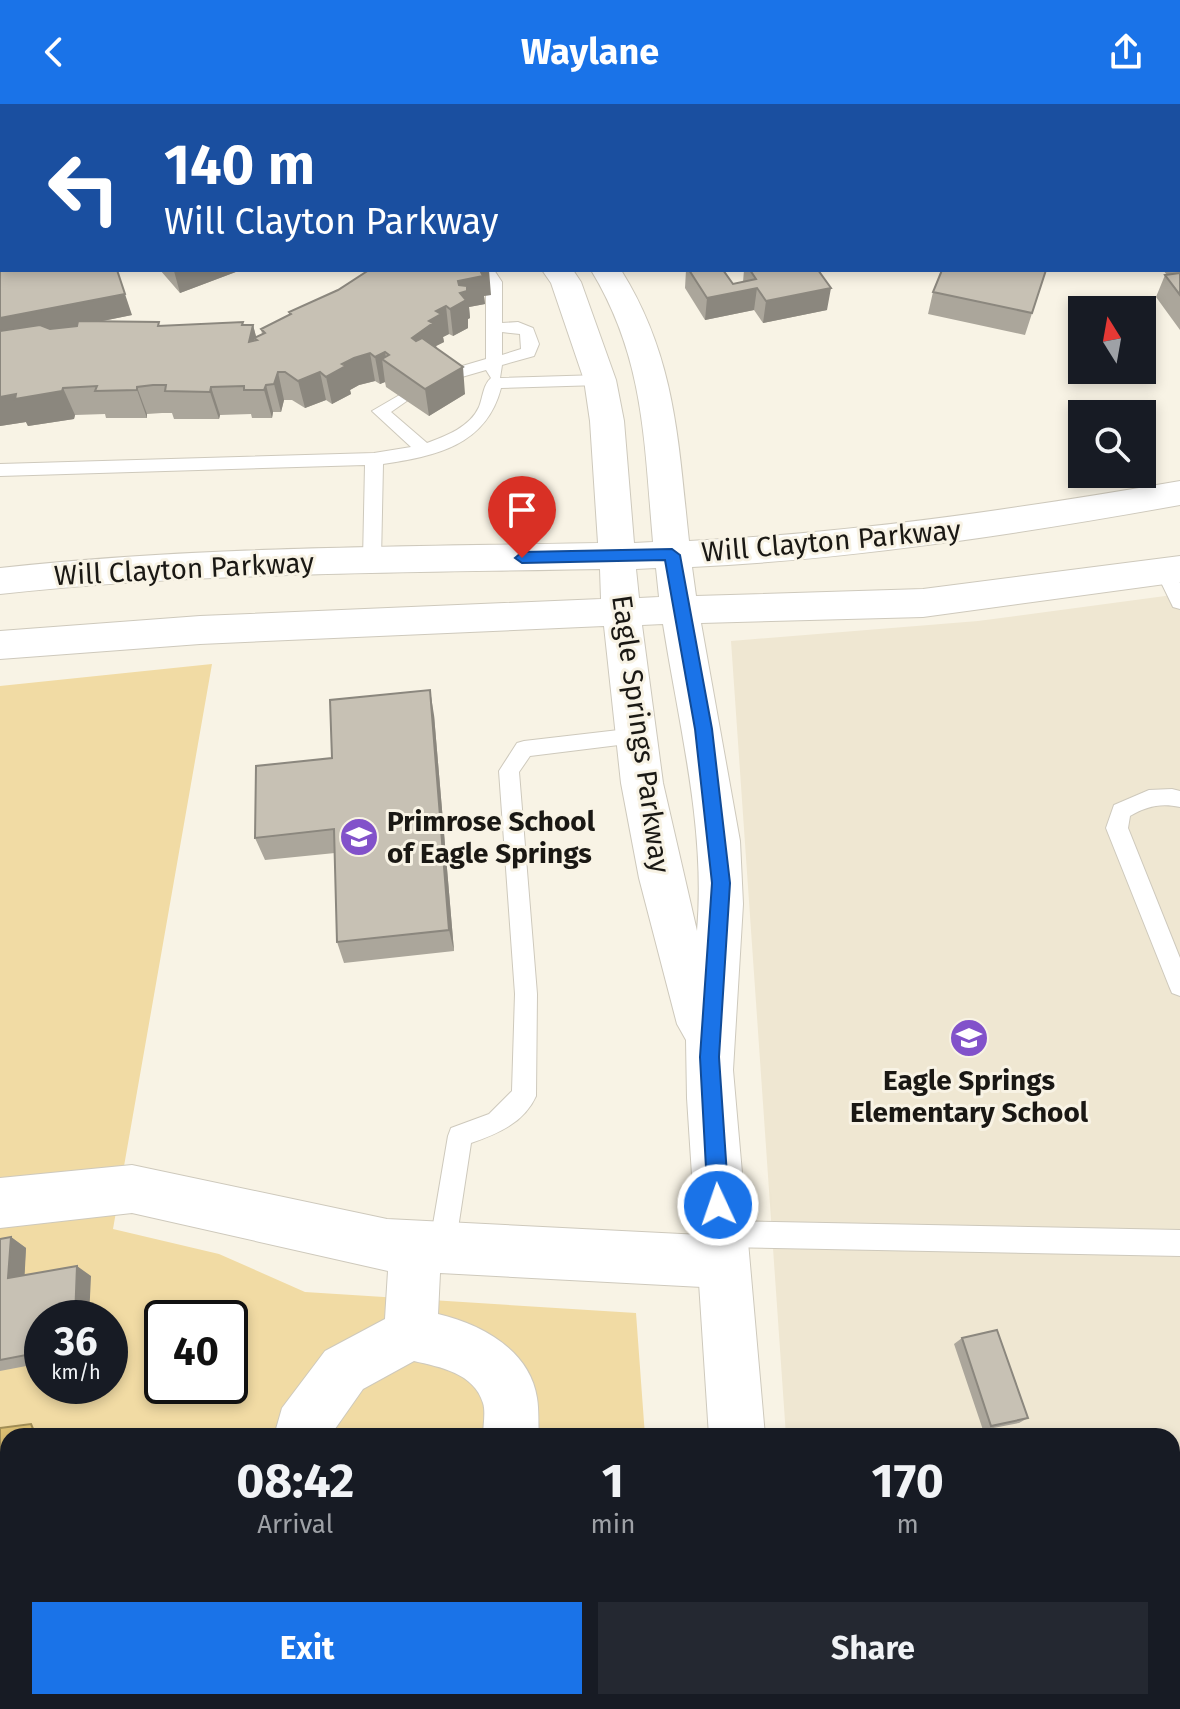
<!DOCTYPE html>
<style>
:root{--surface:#171b24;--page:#242831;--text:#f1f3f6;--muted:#9ea1a6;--accent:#1a73e8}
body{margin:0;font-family:"Fira Sans",sans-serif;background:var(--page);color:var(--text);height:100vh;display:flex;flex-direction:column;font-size:30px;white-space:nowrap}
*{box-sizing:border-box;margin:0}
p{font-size:26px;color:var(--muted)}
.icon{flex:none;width:44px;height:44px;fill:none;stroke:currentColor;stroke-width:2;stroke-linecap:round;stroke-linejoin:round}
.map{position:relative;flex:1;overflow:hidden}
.details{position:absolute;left:0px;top:1324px;width:1180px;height:282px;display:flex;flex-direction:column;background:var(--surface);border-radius:24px 24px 0 0;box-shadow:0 4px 12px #0003}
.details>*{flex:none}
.guide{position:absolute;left:0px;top:0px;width:1180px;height:168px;box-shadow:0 4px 12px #0003;background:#1a4fa0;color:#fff;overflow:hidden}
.needle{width:52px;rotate:349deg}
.tools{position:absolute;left:1068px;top:192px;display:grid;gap:16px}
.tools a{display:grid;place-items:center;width:88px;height:88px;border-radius:0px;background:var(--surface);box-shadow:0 4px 12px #0003;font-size:40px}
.speed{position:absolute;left:24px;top:1196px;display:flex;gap:16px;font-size:40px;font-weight:700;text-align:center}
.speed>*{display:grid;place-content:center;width:104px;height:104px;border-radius:50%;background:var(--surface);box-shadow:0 4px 12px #0003;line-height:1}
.speed small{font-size:20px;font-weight:400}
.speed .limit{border:4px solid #111;border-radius:12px;background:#fff;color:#111}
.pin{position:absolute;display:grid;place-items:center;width:68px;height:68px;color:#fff;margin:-82px -34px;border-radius:50% 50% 50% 0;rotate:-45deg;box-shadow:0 0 8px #0007}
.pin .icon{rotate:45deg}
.me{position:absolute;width:88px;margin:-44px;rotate:357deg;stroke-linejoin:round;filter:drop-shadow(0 0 6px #0008)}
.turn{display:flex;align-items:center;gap:28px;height:168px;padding:0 32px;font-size:36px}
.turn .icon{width:104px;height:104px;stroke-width:2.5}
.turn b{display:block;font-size:56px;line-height:68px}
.eta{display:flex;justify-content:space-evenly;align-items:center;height:136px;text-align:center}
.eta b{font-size:48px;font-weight:700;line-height:56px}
.button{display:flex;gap:16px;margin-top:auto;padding:16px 32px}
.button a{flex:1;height:92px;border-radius:0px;background:var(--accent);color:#fff;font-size:32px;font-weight:700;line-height:92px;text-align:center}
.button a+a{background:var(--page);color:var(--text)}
header{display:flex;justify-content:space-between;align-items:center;height:104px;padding:0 32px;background:var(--accent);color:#fff;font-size:36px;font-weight:700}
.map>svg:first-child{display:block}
.built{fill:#efe7d2}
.green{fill:#f1dba4;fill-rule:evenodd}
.water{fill:#ddc073;stroke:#a28e56;stroke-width:2}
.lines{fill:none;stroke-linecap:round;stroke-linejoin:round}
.lane-casing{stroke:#cec9bc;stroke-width:2}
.street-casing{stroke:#cec9bc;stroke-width:2}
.secondary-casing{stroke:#cec9bc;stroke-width:2}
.lane{fill:#fff;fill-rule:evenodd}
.street{fill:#fff;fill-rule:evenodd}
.secondary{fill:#fff;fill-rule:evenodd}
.wall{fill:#aba69b}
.shaded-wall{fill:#8b877e}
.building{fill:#c7c1b4;stroke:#8b877e;stroke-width:2}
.route{fill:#1a73e8;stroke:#114b97;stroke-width:2}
.labels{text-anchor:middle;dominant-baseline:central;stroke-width:6;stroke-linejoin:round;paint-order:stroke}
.street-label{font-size:28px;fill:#1a1814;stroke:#f8f3e5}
.poi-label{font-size:28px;font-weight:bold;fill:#1a1814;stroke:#f8f3e5;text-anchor:start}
</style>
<header><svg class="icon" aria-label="back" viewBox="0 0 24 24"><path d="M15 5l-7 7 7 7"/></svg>Waylane<svg class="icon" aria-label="share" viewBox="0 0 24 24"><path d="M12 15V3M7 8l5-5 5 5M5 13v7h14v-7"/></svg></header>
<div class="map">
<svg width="1180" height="1605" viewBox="0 0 1180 1605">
<rect width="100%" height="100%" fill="#f8f3e5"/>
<path class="built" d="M 1180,490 L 1180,1369 L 1172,1370 L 1172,1332 L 786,1332 L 731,537 L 978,517 Z"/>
<path class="green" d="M 212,560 L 113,1125 L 219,1150 L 305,1188 L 636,1209 L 645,1332 L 8,1332 L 8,1598 L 664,1598 L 664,1605 L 0,1605 L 0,582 ZM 42,1214 L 110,1214 L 110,1282 L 42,1282 ZM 162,1214 L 230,1214 L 230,1282 L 162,1282 Z"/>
<path class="water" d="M 31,1320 L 36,1332 L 8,1332 L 8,1510 L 0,1512 L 0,1324 Z"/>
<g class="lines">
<defs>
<path id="lane" d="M 478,166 L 494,166 L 502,178 L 502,219 L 518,218 L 533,224 L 539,240 L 534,252 L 502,261 L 500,274 L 600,271 L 608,276 L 600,281 L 501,284 C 486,342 435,352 383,360 L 381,456 L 378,461 L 366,461 L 363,456 L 365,361 L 0,372 L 0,360 L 374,349 L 411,343 L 372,307 L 403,289 L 411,294 L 391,308 L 427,339 C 446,332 470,323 479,303 C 483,293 483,281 491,274 L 486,266 L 441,279 L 433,274 L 435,270 L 486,255 L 486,178 ZM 502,228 L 520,230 L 521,245 L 502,251 Z
M 1165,461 L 1172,463 L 1180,479 L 1180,505 L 1173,503 L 1156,468 Z
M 636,624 L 643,626 L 646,632 L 643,638 L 530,652 L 519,668 L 537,890 L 536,992 C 524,1019 497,1030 471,1039 L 455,1144 L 451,1153 L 442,1157 L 433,1153 L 429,1144 L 448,1032 L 451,1024 L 489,1010 L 512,987 L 515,890 L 499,667 L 517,639 L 524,637 Z
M 1172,685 L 1180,687 L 1180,703 C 1161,699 1147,702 1130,712 L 1128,724 L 1180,854 L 1180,892 L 1172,889 L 1169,882 L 1106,724 L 1114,701 L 1149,686 Z
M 720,1117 L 1180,1126 L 1180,1152 L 720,1143 L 711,1139 L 707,1130 L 711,1121 Z"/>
<path id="street" d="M 764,0 L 790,0 L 790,2 L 764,2 Z
M 1137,0 L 1163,0 L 1164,2 L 1138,2 Z
M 0,16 L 2,16 L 0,33 Z
M 1178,30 L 1180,30 L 1180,49 L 1178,49 Z
M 132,1061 L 387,1115 L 721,1132 L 739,1140 L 747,1158 L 739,1176 L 721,1184 L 440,1169 L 438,1210 C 481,1220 530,1246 537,1294 C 539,1306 538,1320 539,1332 L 483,1332 C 483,1323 486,1308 483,1299 C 474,1269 440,1263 414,1257 L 363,1285 L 330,1332 L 274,1332 L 282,1304 L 325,1247 L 385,1215 L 388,1167 L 132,1109 L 0,1124 L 0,1074 Z
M 249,1598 L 311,1598 L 311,1605 L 249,1605 Z
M 466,1598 L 531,1598 L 528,1605 L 463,1605 Z"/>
<path id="secondary" d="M 460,0 L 486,0 L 486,2 L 460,2 Z
M 542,166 L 573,166 L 581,178 L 616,276 L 624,317 L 634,439 L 653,438 C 644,338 645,255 591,166 L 621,166 C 676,254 678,337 689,437 C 854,429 1017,405 1180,377 L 1180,401 C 1018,430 856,455 692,463 L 696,492 L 923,485 L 1180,452 L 1180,478 L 923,513 L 701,519 L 740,737 L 743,800 L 733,966 L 765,1332 L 709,1332 L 687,994 L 686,936 L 677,920 L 639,774 L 621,679 L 604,522 L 200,540 L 0,555 L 0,527 L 200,512 L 601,495 L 600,465 C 399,469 200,468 0,490 L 0,464 C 199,442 398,443 598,439 L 590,317 L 584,276 L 551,179 ZM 656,464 L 659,493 L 639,494 L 636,465 ZM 663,520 C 679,622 706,724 697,827 L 663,679 L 642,521 Z
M 735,1598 L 797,1598 L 798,1605 L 736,1605 Z"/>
</defs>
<use href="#lane" class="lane-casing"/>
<use href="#street" class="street-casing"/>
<use href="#secondary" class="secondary-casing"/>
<use href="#lane" class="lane"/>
<use href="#street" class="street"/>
<use href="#secondary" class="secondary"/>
</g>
<path class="wall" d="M 1180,106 L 1180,226 L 1156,193 L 1165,171 L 1167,171 L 1163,166 L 1178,166 L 1178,107 Z
M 0,156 L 132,211 L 102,217 L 160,222 L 253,221 L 256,233 L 262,230 L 261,225 L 289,211 L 289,208 L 491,191 L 484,192 L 485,200 L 469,203 L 470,214 L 468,215 L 468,224 L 453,232 L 449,230 L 443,233 L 444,238 L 436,242 L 465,290 L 429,312 L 386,283 L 385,278 L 380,280 L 375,277 L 359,281 L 350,286 L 351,290 L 332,300 L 326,296 L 305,304 L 292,296 L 284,296 L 281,308 L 273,308 L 272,314 L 252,314 L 251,310 L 220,311 L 219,315 L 174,315 L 172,309 L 162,309 L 147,310 L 147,314 L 106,314 L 105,310 L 75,311 L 74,315 L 28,322 L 26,318 L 0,322 Z
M 160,166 L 241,166 L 180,189 Z
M 686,166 L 723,166 L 733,180 L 743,178 L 744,166 L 818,166 L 827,206 L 763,219 L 754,206 L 705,216 L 685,184 Z
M 1046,166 L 1025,231 L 928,210 L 933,188 Z
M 434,611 L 454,847 L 344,859 L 337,838 L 335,749 L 265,756 L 255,734 L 332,654 Z
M 11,1133 L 26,1144 L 24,1171 L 91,1172 L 42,1214 L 42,1259 L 0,1267 L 0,1135 Z
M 962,1234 L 1028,1314 L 1019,1319 L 983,1326 L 954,1240 Z
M 1180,1507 L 1180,1568 L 1172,1547 L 1172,1509 Z
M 1012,1598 L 1084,1598 L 1097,1605 L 1010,1605 Z"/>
<path class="shaded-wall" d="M 2,78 L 2,95 L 0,95 L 0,79 Z
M 117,166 L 132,211 L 0,238 L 0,214 Z
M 177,166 L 241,166 L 180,189 L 174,167 Z
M 479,166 L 489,166 L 491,191 L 484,192 L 485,200 L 469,203 L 470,214 L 468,215 L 468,224 L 453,232 L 450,205 L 458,177 Z
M 757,184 L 754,206 L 705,216 L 707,194 Z
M 831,184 L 827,206 L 763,219 L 766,197 Z
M 446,202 L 449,230 L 443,233 L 444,238 L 436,242 L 437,247 L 415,261 L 412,234 L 436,207 Z
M 253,221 L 257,236 L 254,234 L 259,254 L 249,238 Z
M 385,248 L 387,259 L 382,255 L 385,278 L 380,280 L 375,253 Z
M 370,249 L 375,277 L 359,281 L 350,286 L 351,290 L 332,300 L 326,273 L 342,260 L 354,254 Z
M 463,263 L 465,290 L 429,312 L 425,285 Z
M 278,268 L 284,296 L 281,308 L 274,280 Z
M 320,268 L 326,296 L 305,304 L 298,277 Z
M 266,281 L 273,308 L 272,314 L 264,286 Z
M 137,283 L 147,310 L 147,314 L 137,286 Z
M 211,283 L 220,311 L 219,315 L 210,288 Z
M 63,284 L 75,311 L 74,315 L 28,322 L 26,318 L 0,322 L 0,293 Z
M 430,586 L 434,611 L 454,847 L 449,826 Z
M 11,1133 L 26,1144 L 24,1184 L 8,1174 Z
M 77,1162 L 91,1172 L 89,1214 L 75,1214 Z
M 186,1598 L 198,1598 L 192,1605 L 180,1605 Z"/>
<path class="building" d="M 137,0 L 199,0 L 202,2 L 133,2 Z
M 637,0 L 721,0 L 722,2 L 638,2 Z
M 850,0 L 946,0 L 947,2 L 851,2 Z
M 1028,0 L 1095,0 L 1096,2 L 1029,2 Z
M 0,54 L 2,54 L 2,78 L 0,79 Z
M 1180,106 L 1180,151 L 1178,151 L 1178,107 Z
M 0,156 L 2,156 L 2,166 L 117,166 L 125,190 L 0,214 Z
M 369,166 L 480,166 L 483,172 L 458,177 L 459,181 L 467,182 L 467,187 L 460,189 L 466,196 L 450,205 L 446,202 L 436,207 L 441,210 L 429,217 L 433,219 L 412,234 L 416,237 L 422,234 L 463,263 L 425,285 L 382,255 L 389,251 L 385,248 L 375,253 L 370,249 L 354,254 L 342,260 L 346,262 L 326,273 L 320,268 L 298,277 L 285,268 L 278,268 L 274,280 L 266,281 L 264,286 L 244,286 L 244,282 L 211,283 L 210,288 L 165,287 L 166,281 L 153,281 L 137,283 L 137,286 L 95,287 L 97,282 L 63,284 L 62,287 L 15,295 L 16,290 L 0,293 L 0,227 L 40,221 L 50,225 L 77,222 L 78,217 L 159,218 L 158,222 L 243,218 L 242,221 L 253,221 L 249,238 L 257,236 L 254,234 L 265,229 L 261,225 L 291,210 L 289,208 L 338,186 Z
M 689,166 L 723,166 L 733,180 L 756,175 L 750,166 L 818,166 L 831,184 L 766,197 L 757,184 L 707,194 Z
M 942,166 L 1046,166 L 1032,209 L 933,188 Z
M 1180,169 L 1180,191 L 1165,171 Z
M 430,586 L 449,826 L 337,838 L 334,725 L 255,734 L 256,662 L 332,654 L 330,596 Z
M 11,1133 L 8,1174 L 77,1162 L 75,1214 L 42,1214 L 42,1248 L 0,1256 L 0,1135 Z
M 997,1226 L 1028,1314 L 991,1322 L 962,1234 Z
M 100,1598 L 186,1598 L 180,1605 L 105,1605 Z
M 1026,1598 L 1084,1598 L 1097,1605 L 1024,1605 Z"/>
<path class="route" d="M 672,445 L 680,451 L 712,625 L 730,779 L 719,953 L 729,1101 L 726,1108 L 718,1111 L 711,1108 L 708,1101 L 700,953 L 712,779 L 695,625 L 665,456 L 522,459 L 515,454 L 522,448 Z"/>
<defs>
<symbol id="school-disc" viewBox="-11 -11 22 22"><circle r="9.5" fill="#8252ca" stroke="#f8f3e5"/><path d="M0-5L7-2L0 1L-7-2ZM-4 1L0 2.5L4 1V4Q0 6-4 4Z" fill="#fff"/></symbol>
</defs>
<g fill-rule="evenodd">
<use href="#school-disc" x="337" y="711" width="44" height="44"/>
<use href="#school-disc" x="947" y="912" width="44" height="44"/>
</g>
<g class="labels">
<g class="street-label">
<text transform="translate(831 437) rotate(-5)">Will Clayton Parkway</text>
<text transform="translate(184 465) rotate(-3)">Will Clayton Parkway</text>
<text transform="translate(641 630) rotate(82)">Eagle Springs Parkway</text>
</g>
<g class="poi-label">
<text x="387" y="717">Primrose School<tspan x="387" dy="32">of Eagle Springs</tspan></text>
<text x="969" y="976" text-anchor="middle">Eagle Springs<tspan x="969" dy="32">Elementary School</tspan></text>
</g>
</g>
</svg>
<div class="tools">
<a><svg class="needle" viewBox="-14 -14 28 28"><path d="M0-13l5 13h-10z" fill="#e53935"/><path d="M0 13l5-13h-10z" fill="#9ea1a6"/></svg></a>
<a><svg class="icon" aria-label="search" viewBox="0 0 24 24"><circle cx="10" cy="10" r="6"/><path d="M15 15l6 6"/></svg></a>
</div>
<div class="speed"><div>36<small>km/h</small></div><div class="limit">40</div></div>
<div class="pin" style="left:522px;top:454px;background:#d93025"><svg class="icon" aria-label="arrive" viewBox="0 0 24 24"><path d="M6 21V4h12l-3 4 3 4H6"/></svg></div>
<svg class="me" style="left:718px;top:1101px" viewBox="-20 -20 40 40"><circle r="17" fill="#1a73e8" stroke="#fff" stroke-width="3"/><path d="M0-11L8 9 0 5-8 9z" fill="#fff"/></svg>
<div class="guide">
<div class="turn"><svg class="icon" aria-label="left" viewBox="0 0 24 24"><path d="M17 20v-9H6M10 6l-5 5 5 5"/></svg><div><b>140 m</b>Will Clayton Parkway</div></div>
</div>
<section class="details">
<div class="eta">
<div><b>08:42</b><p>Arrival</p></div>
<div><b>1</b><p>min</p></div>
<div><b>170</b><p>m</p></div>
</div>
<div class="button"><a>Exit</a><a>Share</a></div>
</section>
</div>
